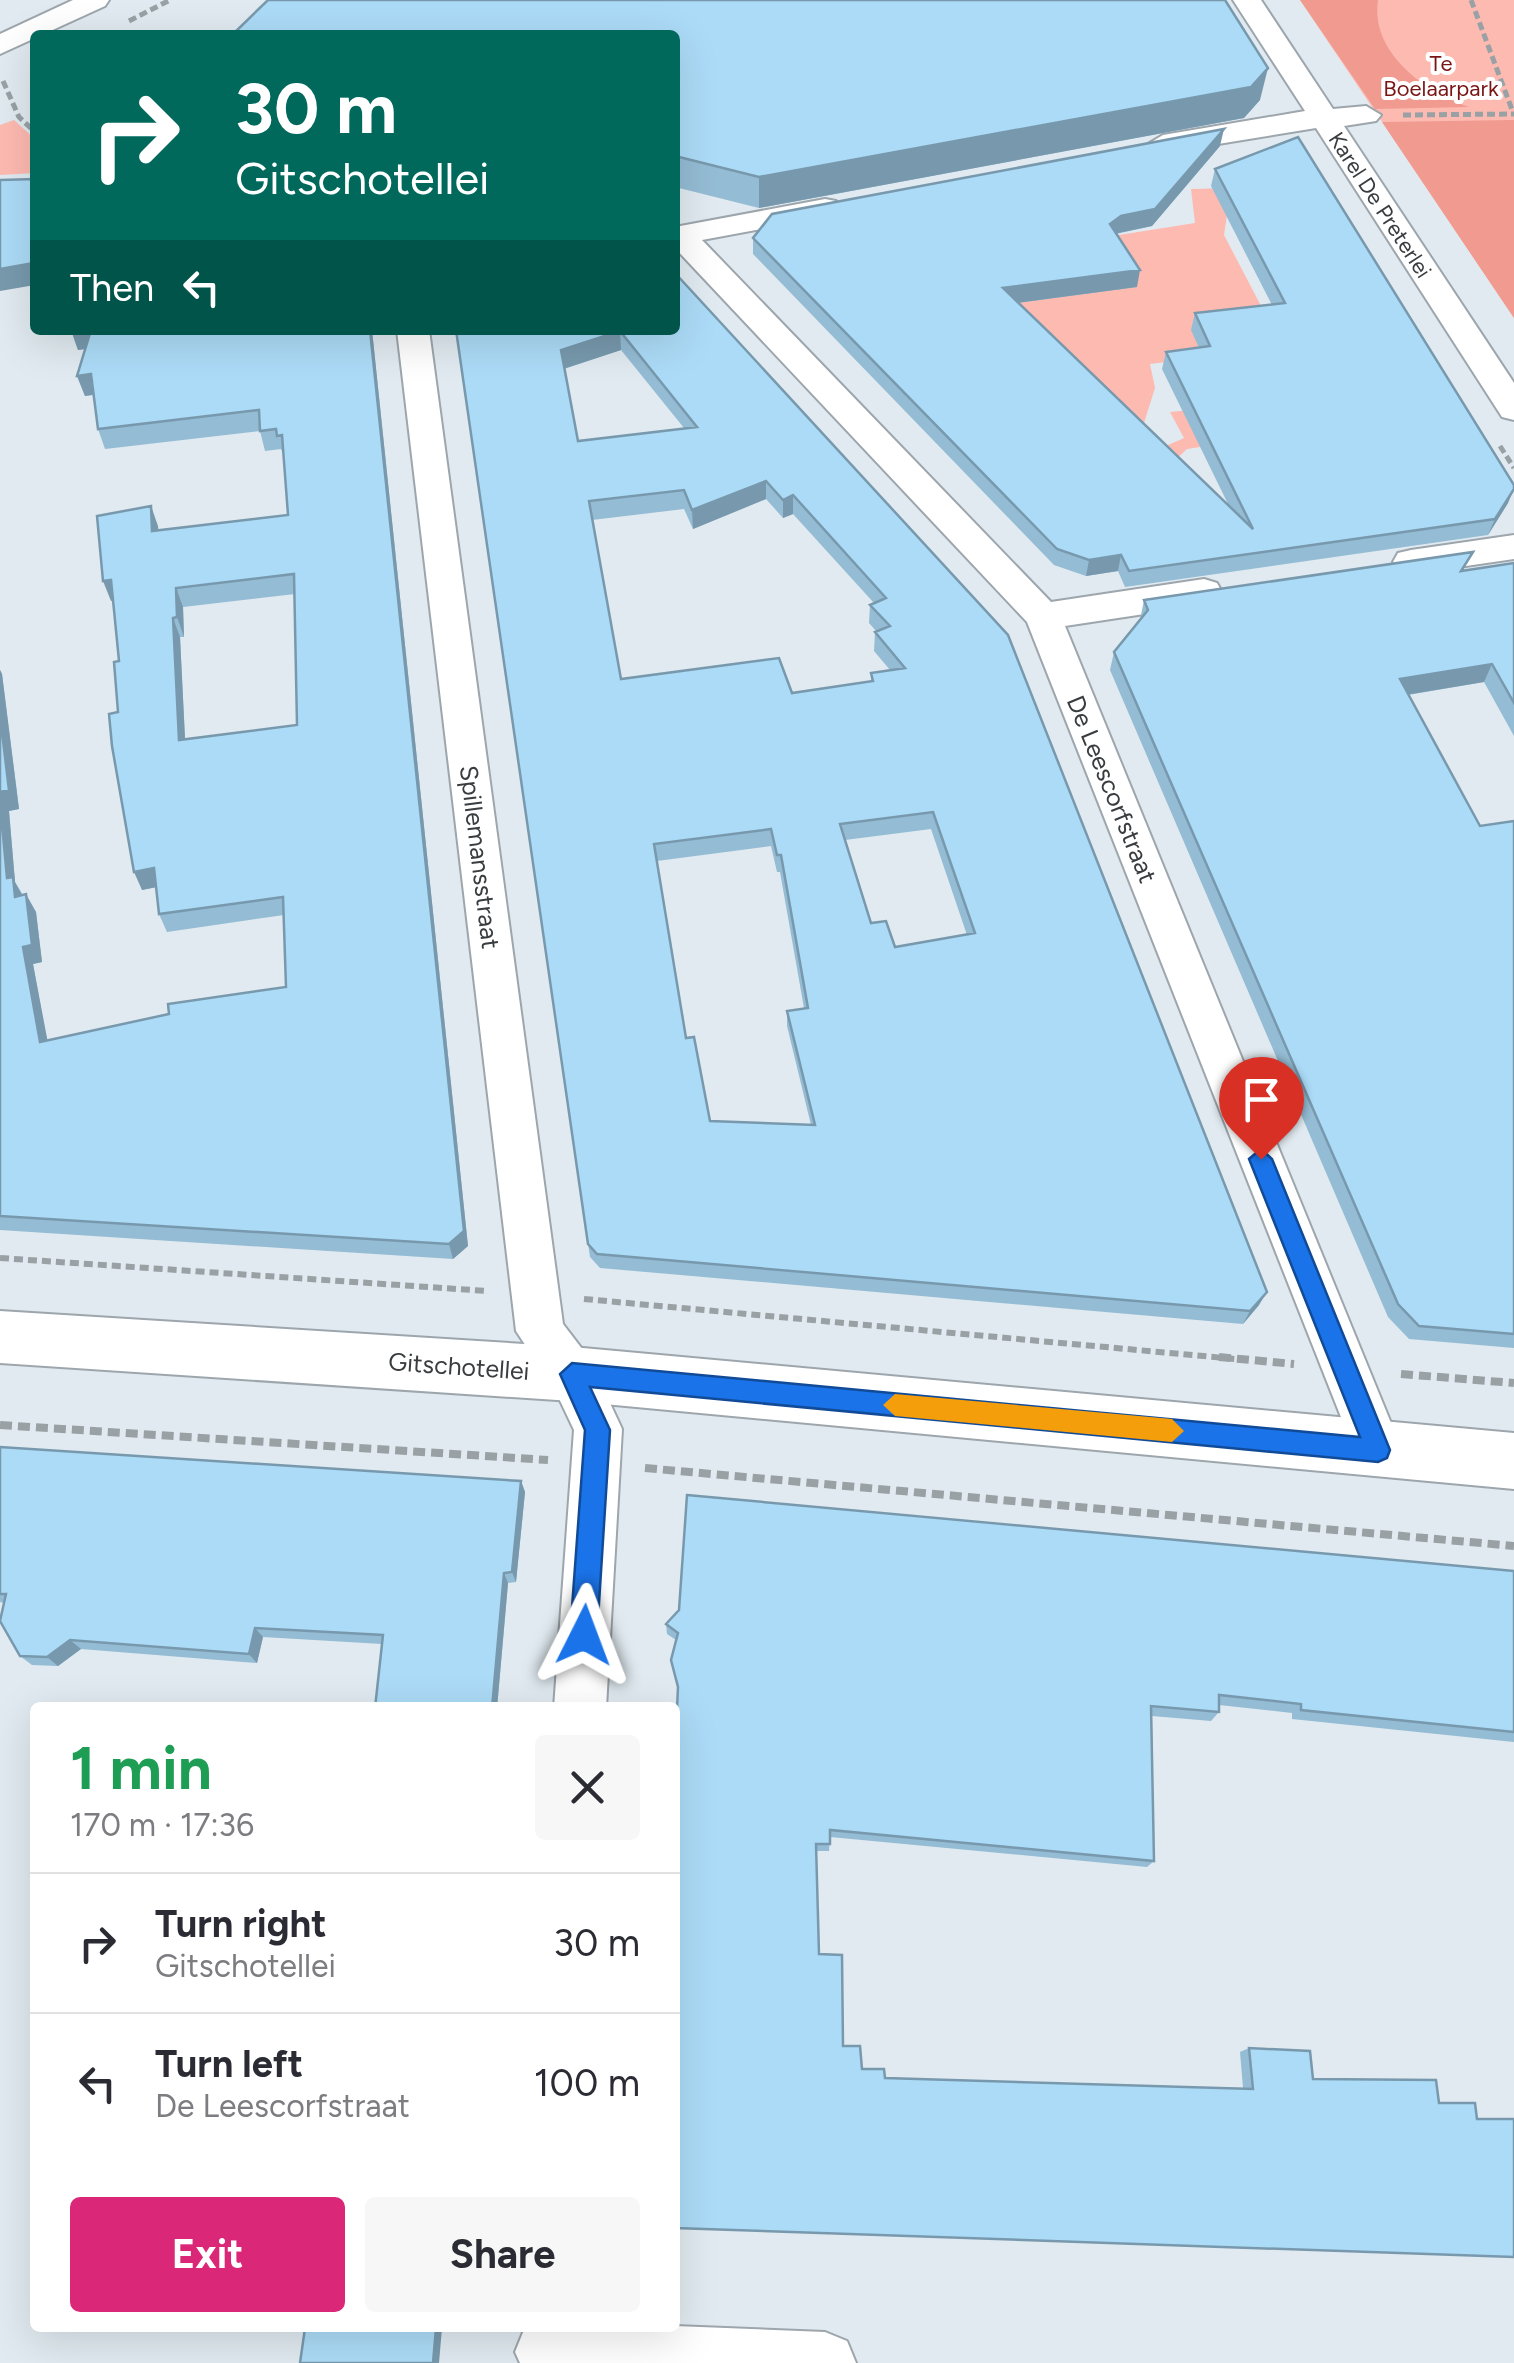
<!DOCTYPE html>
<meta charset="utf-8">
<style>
:root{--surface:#fff;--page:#f7f7f7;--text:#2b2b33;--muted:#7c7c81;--line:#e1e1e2;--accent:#db2777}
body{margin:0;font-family:Figtree,sans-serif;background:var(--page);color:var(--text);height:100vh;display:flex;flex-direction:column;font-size:38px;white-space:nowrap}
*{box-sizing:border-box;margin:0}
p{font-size:32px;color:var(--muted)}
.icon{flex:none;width:55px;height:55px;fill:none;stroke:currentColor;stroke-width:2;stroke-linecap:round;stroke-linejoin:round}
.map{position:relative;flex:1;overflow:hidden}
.drawer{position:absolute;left:30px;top:1702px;width:650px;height:630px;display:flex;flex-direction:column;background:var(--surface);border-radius:10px;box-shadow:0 10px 40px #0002}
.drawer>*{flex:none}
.guide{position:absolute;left:30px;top:30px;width:650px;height:305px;border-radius:10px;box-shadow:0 10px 40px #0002;background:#00695c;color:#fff;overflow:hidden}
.pin{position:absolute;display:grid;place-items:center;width:85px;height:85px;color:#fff;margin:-102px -42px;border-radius:50% 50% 50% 0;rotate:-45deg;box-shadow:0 0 10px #0007}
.pin .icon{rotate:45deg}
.me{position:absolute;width:110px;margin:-55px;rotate:3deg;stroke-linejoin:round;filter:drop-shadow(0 0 8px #0008)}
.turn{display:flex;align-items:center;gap:35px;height:210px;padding:0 40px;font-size:45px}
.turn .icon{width:130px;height:130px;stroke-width:2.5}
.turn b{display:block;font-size:70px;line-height:85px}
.then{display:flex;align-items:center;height:95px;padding:0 40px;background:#0003;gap:20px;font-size:38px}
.round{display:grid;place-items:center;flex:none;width:105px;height:105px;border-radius:10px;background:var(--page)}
.head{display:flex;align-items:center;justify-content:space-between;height:170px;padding:0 40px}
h1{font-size:60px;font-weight:700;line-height:75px;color:#1e9e55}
.button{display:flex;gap:20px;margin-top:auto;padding:20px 40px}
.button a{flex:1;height:115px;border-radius:10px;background:var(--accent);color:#fff;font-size:40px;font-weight:700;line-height:115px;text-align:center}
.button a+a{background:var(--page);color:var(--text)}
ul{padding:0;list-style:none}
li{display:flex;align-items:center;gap:30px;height:140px;padding:0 40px;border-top:2px solid var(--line)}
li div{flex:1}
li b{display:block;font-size:38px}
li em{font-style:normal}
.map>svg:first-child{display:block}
.green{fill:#fdbab1}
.forest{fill:#f09a90}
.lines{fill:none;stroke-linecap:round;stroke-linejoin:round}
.minor-casing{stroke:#9da6ac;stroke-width:4}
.tertiary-casing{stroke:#9da6ac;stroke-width:4}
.path-far2{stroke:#99a1a5;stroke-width:5;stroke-dasharray:8 4;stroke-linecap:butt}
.path-far1{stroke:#99a1a5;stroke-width:6;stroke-dasharray:9 5;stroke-linecap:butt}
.path{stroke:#99a1a5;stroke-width:8;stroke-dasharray:12 6;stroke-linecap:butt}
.minor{fill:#fff;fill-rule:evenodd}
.tertiary{fill:#fff;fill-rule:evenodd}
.wall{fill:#94bcd4;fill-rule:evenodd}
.shaded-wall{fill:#7899ad}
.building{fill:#acdbf7;stroke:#7899ad;stroke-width:2.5;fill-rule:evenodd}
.route{fill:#1a73e8;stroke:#114b97;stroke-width:2.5}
.slow{fill:#f59e0b}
.labels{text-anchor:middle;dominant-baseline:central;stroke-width:8;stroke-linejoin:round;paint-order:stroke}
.far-park-label{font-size:22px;fill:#791514;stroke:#fff}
.far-street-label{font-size:22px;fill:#393d3f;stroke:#fff}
.street-label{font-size:25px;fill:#393d3f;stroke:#fff}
</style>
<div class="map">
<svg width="1514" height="2363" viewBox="0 0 1514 2363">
<rect width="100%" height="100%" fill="#e0eaf0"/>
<path class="green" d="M 1300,0 L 1514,0 L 1514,318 Z
M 14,120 L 35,139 L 35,173 L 0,175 L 0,125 Z
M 1231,188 L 1224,235 L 1283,348 L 1150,364 L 1155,388 L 1132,461 L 1184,438 L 1170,412 L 1310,398 L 1272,436 L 1187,449 L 1149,485 L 878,273 L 1195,223 L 1191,189 Z"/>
<path class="forest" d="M 1300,0 L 1378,0 C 1370,53 1425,92 1469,107 L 1375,109 Z
M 1514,120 L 1514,318 L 1382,122 Z"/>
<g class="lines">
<defs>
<path id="minor" d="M 73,0 L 109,0 L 105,6 L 0,54 L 0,34 Z
M 1233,0 L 1261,0 L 1333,109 L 1366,106 L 1381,115 L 1376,121 L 1344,126 L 1514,383 L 1514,420 L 1502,417 L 1316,128 L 1163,153 L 1148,144 L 1163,135 L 1305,111 Z
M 825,199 L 836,201 L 840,208 L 836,215 L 702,240 L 1051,602 L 1204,579 L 1217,583 L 1222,592 L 1217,601 L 1204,605 L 1065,626 L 1402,1450 L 1395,1466 L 1378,1473 L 1361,1466 L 1354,1450 L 1027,622 L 675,248 L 675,227 Z
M 397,330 L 429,330 L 563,1324 L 589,1358 L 622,1429 L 606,1708 L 554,1708 L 574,1430 L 555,1390 L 516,1331 Z
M 1514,535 L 1514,559 L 1411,574 L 1398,571 L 1393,562 L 1398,553 L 1411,550 Z
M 675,2326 L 825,2332 L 847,2341 L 856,2363 L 520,2363 L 515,2352 L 524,2330 L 530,2328 Z"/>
<path id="tertiary" d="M 0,1311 L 572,1347 L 1514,1433 L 1514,1489 L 572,1401 L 0,1363 Z"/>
</defs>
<use href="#minor" class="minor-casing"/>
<use href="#tertiary" class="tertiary-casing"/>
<path class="path-far2" d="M 1471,0 L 1514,115
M 129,21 L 170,0
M 3,81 L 19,117 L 35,132
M 1403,115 L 1514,114
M 1500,446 L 1514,468"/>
<path class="path-far1" d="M 0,1258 L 487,1291
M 584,1299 L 1246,1360"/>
<path class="path" d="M 1219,1357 L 1294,1364
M 1401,1374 L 1514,1383
M 0,1425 L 548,1460
M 645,1468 L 1514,1546"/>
<use href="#minor" class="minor"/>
<use href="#tertiary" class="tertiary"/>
</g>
<path class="wall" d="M 675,35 L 1260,100 L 1244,118 L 759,208 L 675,187 Z
M 1220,146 L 1152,226 L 1116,234 L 1137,287 L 1018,303 L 1229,506 L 1162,369 L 1166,352 L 1199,348 L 1191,330 L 1195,313 L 1272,305 L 1211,186 L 1215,169 L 1508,503 L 1488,535 L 1125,587 L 1118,571 L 1086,576 L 1054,565 L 753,254 L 753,238 Z
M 71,330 L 372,330 L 468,1246 L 453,1259 L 0,1230 L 0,670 L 2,674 L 19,809 L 9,811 L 15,882 L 23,895 L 36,912 L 42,962 L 33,964 L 47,1041 L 286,987 L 284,915 L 167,932 L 159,914 L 156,887 L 142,890 L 118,712 L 119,661 L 113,601 L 111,601 L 151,506 L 158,530 L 288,515 L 284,456 L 281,449 L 265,451 L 260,431 L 105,449 L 98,429 L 93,395 L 85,396 L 77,376 L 85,349 L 78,350 ZM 295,594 L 297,725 L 185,739 L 180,637 L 184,637 L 183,607 Z
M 456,330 L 675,330 L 1008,635 L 1259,1305 L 1243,1324 L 600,1268 L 590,1257 ZM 621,350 L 684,428 L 578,441 L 564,369 ZM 766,499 L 783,518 L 793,514 L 874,603 L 870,605 L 869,623 L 877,632 L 875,632 L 874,651 L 890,670 L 871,673 L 871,681 L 792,693 L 621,679 L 592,520 L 684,509 L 693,529 ZM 931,829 L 967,935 L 895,947 L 871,923 L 845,840 ZM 771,846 L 777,872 L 780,872 L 804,1008 L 787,1011 L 787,1026 L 811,1125 L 710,1121 L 686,1038 L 657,861 Z
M 1514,563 L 1514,736 L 1484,682 L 1408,695 L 1480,826 L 1514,821 L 1514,1348 L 1409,1339 L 1388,1317 L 1110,670 L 1114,652 L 1140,620 L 1144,600 L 1465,570 Z
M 0,1447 L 521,1481 L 525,1492 L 516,1582 L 508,1583 L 497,1708 L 375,1708 L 382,1644 L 263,1637 L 257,1663 L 81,1649 L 58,1666 L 32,1665 L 20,1656 L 4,1603 L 0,1602 Z
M 1514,1571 L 1514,1742 L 1292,1719 L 1292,1713 L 1219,1705 L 1219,1712 L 1211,1721 L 1152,1716 L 1154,1861 L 1147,1867 L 830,1837 L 829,1851 L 816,1851 L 819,1954 L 843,2046 L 862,2069 L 885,2078 L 1243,2088 L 1240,2052 L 1249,2048 L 1313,2079 L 675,2228 L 678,1690 L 671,1660 L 676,1640 L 667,1634 L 666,1624 Z"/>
<path class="shaded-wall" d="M 1268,68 L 1260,100 L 1244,118 L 759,208 L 759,177 Z
M 1224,129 L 1220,146 L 1152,226 L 1118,233 L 1107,241 L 1110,224 Z
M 34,263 L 35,285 L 0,291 L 0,269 Z
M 1140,270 L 1137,287 L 1001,305 L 1003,288 Z
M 71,330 L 93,330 L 99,347 L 78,350 Z
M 370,330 L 372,330 L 468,1246 L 453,1259 L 449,1244 Z
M 620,331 L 621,350 L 563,369 L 561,350 Z
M 91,374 L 98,394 L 85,396 L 77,376 Z
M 766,481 L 766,499 L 693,529 L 692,510 Z
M 1514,489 L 1508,503 L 1488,535 L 1495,519 Z
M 793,495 L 793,514 L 783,518 L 783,500 Z
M 151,506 L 158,526 L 160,550 L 152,531 Z
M 1121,555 L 1118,571 L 1086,576 L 1089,560 Z
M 111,580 L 119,599 L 111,601 L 103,581 Z
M 176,588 L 183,607 L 184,637 L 177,617 Z
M 173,618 L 180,637 L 186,759 L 179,740 Z
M 1492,664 L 1484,682 L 1393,697 L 1400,679 Z
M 0,670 L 2,674 L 19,809 L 9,811 L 15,882 L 22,895 L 25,914 L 7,878 L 0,802 Z
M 154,868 L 162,886 L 142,890 L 134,872 Z
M 26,894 L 36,912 L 42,962 L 33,964 L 51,1059 L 40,1042 L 23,947 Z
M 1267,1292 L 1259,1305 L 1243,1324 L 1250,1311 Z
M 521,1481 L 525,1492 L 516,1582 L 512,1572 Z
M 504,1573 L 508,1583 L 497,1708 L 492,1708 Z
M 255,1628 L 263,1637 L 257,1663 L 249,1654 Z
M 70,1640 L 81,1649 L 58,1666 L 47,1657 Z
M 436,2328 L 442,2328 L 439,2363 L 433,2363 Z"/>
<path class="building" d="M 268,0 L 1225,0 L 1268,68 L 1251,87 L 759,177 L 675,156 L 675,35 L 232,35 Z
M 1224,129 L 1155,209 L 1121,216 L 1110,224 L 1140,270 L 1003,288 L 1253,529 L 1166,352 L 1210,346 L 1195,313 L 1285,303 L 1215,169 L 1298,137 L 1514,485 L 1514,489 L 1495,519 L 1129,571 L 1121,555 L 1089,560 L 1057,549 L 753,238 L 772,214 Z
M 35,179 L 35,265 L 34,263 L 0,269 L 0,180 Z
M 675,273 L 1008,635 L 1267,1292 L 1250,1311 L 597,1254 L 588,1244 L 456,330 L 675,330 ZM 620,331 L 697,427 L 578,441 L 561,350 ZM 766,481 L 783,500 L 793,495 L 886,598 L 870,605 L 890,626 L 875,632 L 905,668 L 871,673 L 873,681 L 792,693 L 779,658 L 621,679 L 589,501 L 684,490 L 692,510 ZM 933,812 L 975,933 L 895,947 L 886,921 L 871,923 L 840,824 ZM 771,829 L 777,855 L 781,855 L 808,1008 L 787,1011 L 815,1125 L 710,1121 L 694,1037 L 686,1038 L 654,844 Z
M 91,330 L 370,330 L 464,1231 L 449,1244 L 0,1216 L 0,802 L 7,878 L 13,877 L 15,897 L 26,894 L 32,945 L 23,947 L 40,1042 L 169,1014 L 168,1004 L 286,987 L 283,897 L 159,914 L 154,868 L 134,872 L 112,746 L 109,714 L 118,712 L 114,662 L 119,661 L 111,580 L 103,581 L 97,516 L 151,506 L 152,531 L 288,515 L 282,435 L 277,436 L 276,429 L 260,431 L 259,410 L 98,429 L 91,374 L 77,376 ZM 294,574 L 297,725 L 179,740 L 173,618 L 177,617 L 176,588 Z
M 1473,552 L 1461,571 L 1514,563 L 1514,703 L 1492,664 L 1400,679 L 1480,826 L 1514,821 L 1514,1334 L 1419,1326 L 1398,1304 L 1114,652 L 1148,610 L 1144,600 Z
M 0,716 L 9,790 L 0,792 Z
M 0,1447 L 521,1481 L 512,1572 L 504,1573 L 492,1708 L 375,1708 L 383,1635 L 255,1628 L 249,1654 L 70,1640 L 47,1657 L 20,1656 L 0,1621 L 6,1594 L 0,1594 Z
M 687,1495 L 1514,1571 L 1514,1732 L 1301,1710 L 1301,1704 L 1219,1695 L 1219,1712 L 1151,1706 L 1154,1861 L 830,1830 L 830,1844 L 816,1844 L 819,1954 L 842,1955 L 843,2046 L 860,2046 L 862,2069 L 884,2069 L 885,2078 L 1253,2089 L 1249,2048 L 1310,2051 L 1313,2079 L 1436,2080 L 1439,2103 L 1475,2103 L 1477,2119 L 1514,2119 L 1514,2257 L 675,2228 L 675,1752 L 678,1687 L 671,1660 L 678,1633 L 666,1624 L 679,1610 Z
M 305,2328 L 436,2328 L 433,2363 L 300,2363 Z"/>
<path class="route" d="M 1261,1149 L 1272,1159 L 1390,1450 L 1387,1458 L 1378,1462 L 590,1387 L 610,1430 L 597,1635 L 593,1644 L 584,1648 L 574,1644 L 570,1635 L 585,1430 L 560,1374 L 572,1363 L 1360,1437 L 1249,1159 Z"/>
<path class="slow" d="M 895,1394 L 1172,1419 L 1184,1431 L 1172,1442 L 895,1416 L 883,1405 Z"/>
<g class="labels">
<g class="far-park-label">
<text x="1441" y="63">Te<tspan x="1441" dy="25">Boelaarpark</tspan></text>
</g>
<g class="far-street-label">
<text transform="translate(1380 205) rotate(57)">Karel De Preterlei</text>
</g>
<g class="street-label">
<text transform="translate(1112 789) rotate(68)">De Leescorfstraat</text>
<text transform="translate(480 857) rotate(83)">Spillemansstraat</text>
<text transform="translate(459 1366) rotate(4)">Gitschotellei</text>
</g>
</g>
</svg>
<div class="pin" style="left:1261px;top:1159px;background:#d93025"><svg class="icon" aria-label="arrive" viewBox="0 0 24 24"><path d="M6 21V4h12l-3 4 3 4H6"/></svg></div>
<svg class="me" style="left:584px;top:1635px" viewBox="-20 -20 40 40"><path d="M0-17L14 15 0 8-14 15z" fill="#1a73e8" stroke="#fff" stroke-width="4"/></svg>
<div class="guide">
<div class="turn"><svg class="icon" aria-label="right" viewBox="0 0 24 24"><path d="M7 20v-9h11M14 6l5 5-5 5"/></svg><div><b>30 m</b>Gitschotellei</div></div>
<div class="then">Then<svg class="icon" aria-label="left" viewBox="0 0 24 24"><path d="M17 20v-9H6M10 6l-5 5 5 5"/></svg></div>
</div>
<section class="drawer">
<div class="head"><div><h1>1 min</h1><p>170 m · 17:36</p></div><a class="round"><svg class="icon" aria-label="close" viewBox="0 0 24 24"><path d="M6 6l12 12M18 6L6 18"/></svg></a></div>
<ul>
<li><svg class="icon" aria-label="right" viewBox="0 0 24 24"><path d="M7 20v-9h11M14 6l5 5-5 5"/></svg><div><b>Turn right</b><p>Gitschotellei</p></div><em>30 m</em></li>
<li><svg class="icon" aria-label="left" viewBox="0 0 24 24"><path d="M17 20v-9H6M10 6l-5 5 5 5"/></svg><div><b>Turn left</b><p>De Leescorfstraat</p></div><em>100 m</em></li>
</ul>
<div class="button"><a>Exit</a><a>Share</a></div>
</section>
</div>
